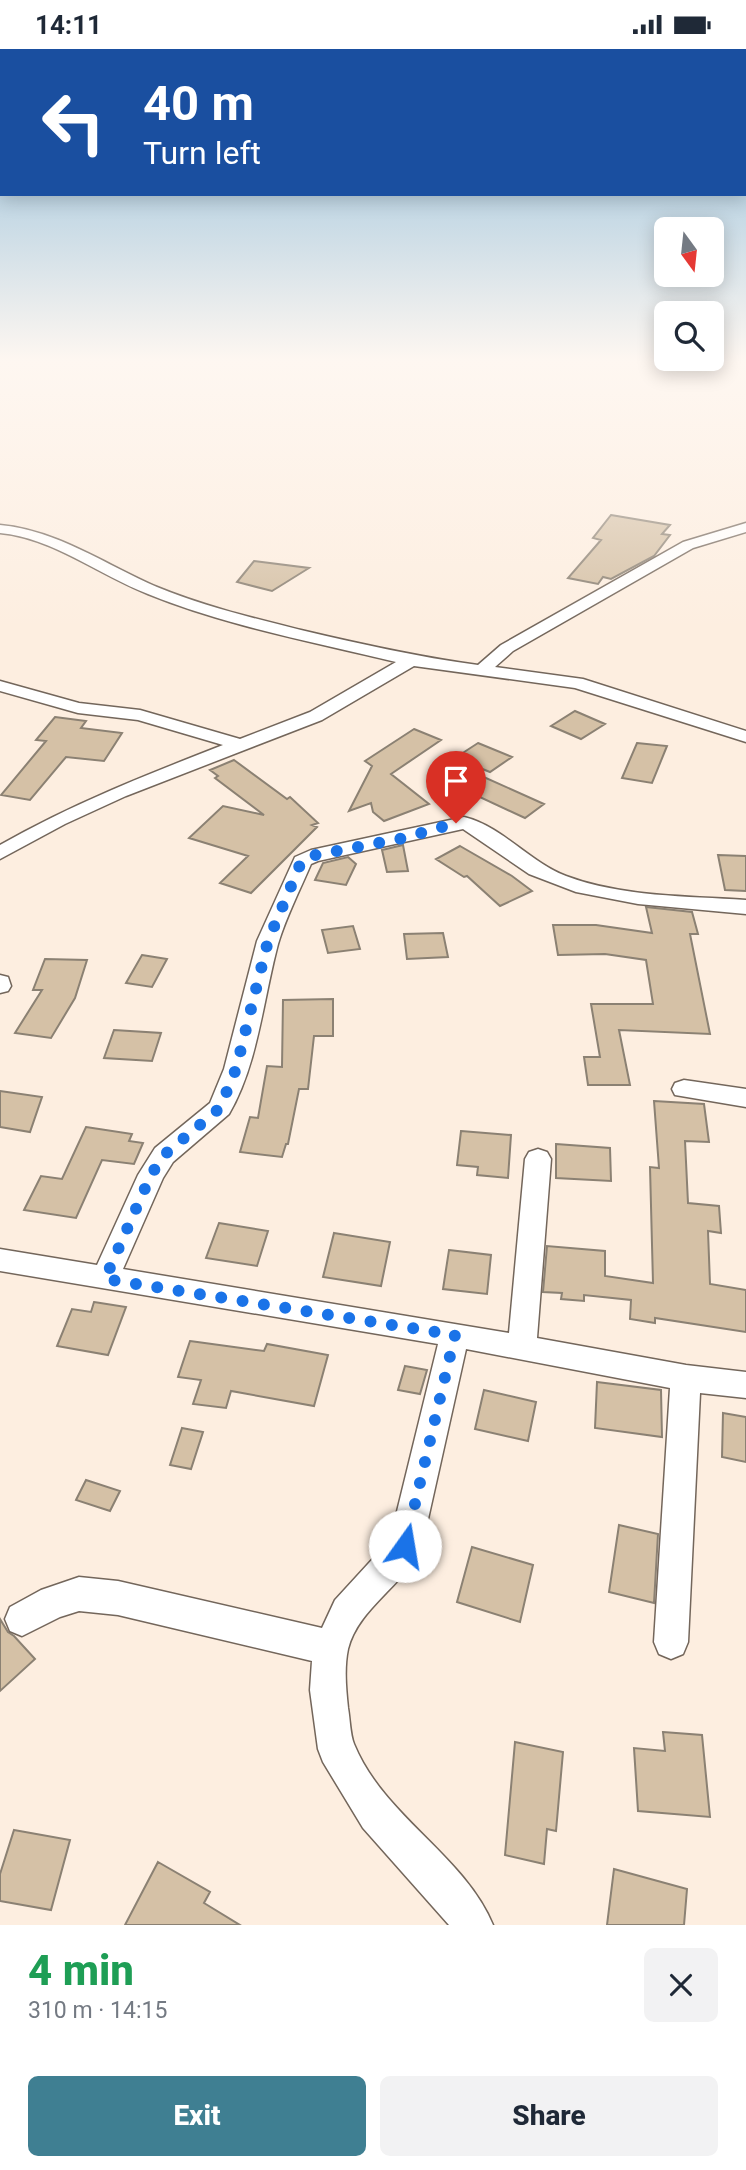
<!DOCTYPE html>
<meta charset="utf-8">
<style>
:root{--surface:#fff;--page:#f2f2f3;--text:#1f2937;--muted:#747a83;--accent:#3f7f92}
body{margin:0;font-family:Roboto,sans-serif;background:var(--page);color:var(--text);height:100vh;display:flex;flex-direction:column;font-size:26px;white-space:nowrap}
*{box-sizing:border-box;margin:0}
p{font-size:23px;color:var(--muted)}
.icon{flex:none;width:38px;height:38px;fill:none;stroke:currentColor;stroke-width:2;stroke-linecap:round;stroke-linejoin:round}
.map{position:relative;height:1876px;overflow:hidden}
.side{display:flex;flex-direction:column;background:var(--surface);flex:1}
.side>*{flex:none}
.guide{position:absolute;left:0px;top:0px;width:747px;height:147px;box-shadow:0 4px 18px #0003;background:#1a4fa0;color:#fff;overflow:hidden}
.needle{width:46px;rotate:165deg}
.tools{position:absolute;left:654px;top:168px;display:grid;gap:14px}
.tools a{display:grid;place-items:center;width:70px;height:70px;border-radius:10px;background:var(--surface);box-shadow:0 4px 18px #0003;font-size:35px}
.pin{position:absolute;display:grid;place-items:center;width:60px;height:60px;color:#fff;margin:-72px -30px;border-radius:50% 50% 50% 0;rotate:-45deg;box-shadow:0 0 7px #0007}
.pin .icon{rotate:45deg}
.me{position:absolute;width:77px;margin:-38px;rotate:13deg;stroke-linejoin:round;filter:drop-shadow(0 0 5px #0008)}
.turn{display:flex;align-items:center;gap:24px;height:147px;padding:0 28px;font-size:32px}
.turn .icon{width:91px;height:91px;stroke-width:2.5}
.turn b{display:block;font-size:49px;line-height:60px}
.round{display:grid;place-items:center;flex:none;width:74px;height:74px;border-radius:10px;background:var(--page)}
.overview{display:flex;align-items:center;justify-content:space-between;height:119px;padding:0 28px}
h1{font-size:42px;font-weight:800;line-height:52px;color:#1e9e55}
.button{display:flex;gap:14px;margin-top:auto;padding:14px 28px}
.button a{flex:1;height:80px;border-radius:10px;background:var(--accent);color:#fff;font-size:28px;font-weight:800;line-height:80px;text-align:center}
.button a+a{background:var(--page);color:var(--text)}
.status{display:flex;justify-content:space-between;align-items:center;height:49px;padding:0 35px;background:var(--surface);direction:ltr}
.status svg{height:19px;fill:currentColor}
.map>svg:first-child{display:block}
.building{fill:#d5c1a6;stroke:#8b8173;stroke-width:2}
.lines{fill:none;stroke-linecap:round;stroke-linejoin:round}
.minor-casing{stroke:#73665b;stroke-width:3}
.minor{fill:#fff;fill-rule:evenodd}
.route{stroke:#1a73e8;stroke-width:12;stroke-dasharray:0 21.6}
</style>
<div class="status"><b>14:11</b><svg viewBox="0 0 49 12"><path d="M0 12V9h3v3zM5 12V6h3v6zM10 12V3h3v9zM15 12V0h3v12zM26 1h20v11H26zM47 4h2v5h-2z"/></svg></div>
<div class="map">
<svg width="746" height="1876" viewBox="0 0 746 1876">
<rect width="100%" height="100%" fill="#fdeee0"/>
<path class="building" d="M 611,466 L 670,476 L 662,485 L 670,486 L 654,507 L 611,530 L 603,528 L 598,535 L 568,529 L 601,491 L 593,489 Z
M 254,512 L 309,519 L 272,542 L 237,533 Z
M 575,662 L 605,675 L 581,690 L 551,677 Z
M 55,668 L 86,672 L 81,679 L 122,684 L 104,712 L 66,708 L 30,751 L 1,746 L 46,692 L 36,691 Z
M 414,680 L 441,691 L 391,725 L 429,755 L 384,772 L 373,763 L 371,754 L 349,762 L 372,717 L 365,712 Z
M 478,694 L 512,708 L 490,723 L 455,709 Z
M 637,694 L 667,697 L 652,734 L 622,729 Z
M 234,711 L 287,750 L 290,748 L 318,774 L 312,776 L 317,778 L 251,844 L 220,834 L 248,807 L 189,789 L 223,757 L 264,766 L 215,729 L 218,727 L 210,721 Z
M 477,725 L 544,755 L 525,769 L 469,743 Z
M 403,796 L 408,822 L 387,823 L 382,801 Z
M 460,797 L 512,827 L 532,842 L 500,857 L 467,827 L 464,828 L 436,810 Z
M 718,806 L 746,807 L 746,842 L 725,841 Z
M 348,808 L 356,815 L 346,836 L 315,831 L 323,814 Z
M 646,858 L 692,863 L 698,885 L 690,885 L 710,985 L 619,981 L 630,1036 L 588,1036 L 584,1008 L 600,1008 L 591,955 L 653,955 L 646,911 L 605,905 L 558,906 L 553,876 L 596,876 L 652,884 Z
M 353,877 L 360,900 L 328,904 L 322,881 Z
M 443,884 L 448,908 L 407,910 L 404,885 Z
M 142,906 L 167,910 L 152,938 L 126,934 Z
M 45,910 L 87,911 L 75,949 L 51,989 L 15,984 L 42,941 L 33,941 Z
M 333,950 L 333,987 L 314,987 L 308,1040 L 299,1040 L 288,1095 L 286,1095 L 282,1108 L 240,1103 L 250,1068 L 258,1069 L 267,1017 L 282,1018 L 283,951 Z
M 114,981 L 161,984 L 152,1012 L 104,1009 Z
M 0,1042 L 42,1048 L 30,1083 L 0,1078 Z
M 654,1052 L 704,1055 L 709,1093 L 685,1092 L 688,1154 L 719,1157 L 721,1184 L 708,1182 L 710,1235 L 746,1241 L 746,1283 L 655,1269 L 655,1274 L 630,1270 L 631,1251 L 584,1246 L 584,1252 L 561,1250 L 562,1244 L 543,1243 L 547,1197 L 605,1202 L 605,1227 L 653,1234 L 650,1118 L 659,1119 Z
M 86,1078 L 132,1085 L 129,1092 L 143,1094 L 134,1115 L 102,1111 L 76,1169 L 24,1161 L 41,1127 L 62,1130 Z
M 461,1082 L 511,1086 L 508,1129 L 477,1126 L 478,1118 L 457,1116 Z
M 556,1095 L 610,1099 L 611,1132 L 556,1129 Z
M 219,1174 L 268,1182 L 257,1217 L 206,1209 Z
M 334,1184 L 390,1193 L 381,1237 L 323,1228 Z
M 449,1201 L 491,1206 L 487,1245 L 443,1240 Z
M 94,1253 L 126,1258 L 108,1306 L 57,1297 L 72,1260 L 91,1263 Z
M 190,1292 L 264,1302 L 267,1295 L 328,1306 L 314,1357 L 231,1342 L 226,1359 L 193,1355 L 201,1331 L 178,1328 Z
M 405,1317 L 427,1321 L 420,1345 L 398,1341 Z
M 597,1333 L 661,1341 L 662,1388 L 595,1379 Z
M 484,1341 L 536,1353 L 528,1392 L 475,1380 Z
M 723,1364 L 746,1368 L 746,1413 L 722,1408 Z
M 182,1379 L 203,1383 L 191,1420 L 170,1416 Z
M 86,1431 L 120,1442 L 110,1462 L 76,1451 Z
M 619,1476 L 658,1485 L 654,1554 L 609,1543 Z
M 472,1498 L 533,1516 L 520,1573 L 457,1553 Z
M 0,1570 L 8,1583 L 14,1587 L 35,1610 L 0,1642 Z
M 663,1683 L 702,1686 L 710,1768 L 638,1762 L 634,1699 L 665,1702 Z
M 515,1693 L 563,1703 L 556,1782 L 547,1780 L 544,1815 L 505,1806 Z
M 14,1781 L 70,1791 L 51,1861 L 0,1852 L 0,1825 Z
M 158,1813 L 210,1843 L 204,1854 L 240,1876 L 125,1876 Z
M 614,1820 L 687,1840 L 684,1876 L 607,1876 Z"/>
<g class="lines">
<defs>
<path id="minor" d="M 746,474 L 746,483 L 693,499 L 513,602 L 495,618 L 583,630 L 746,682 L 746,693 L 575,639 L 414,617 L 322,671 L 126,747 L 65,775 L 0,810 L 0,796 C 72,755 146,726 223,696 L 138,671 L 78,664 L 0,642 L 0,632 L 79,654 L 140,661 L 240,690 L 310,663 L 396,613 C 314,593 227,577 148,545 C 99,526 53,489 0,484 L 0,476 C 57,481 106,516 157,538 C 203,557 253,569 301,581 C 360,595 418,608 478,616 L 501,596 L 683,493 Z
M 464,768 C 502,777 529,813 566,827 C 622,848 687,847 746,851 L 746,865 L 638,855 L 576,843 L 529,825 L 463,780 L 318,812 L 311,815 C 300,841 286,868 278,895 C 263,951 258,1015 229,1065 L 173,1113 L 163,1129 L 123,1220 L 509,1284 L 525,1110 L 529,1103 L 538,1100 L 547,1103 L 551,1110 L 537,1289 L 686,1316 L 746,1323 L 746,1349 L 700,1344 L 688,1593 L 683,1605 L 671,1610 L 659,1605 L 654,1593 L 670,1339 L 466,1300 L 422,1497 C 405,1536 358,1559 348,1600 C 344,1619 346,1640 348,1659 C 350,1670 350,1685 354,1695 C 384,1768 464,1806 493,1876 L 449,1876 L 363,1779 L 323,1713 L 318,1700 L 310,1641 L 312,1612 L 118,1566 L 79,1562 L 60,1568 L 22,1587 L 10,1582 L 5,1570 L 10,1558 L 41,1541 L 79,1528 L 118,1532 L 322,1579 L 335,1551 L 390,1491 L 438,1295 L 0,1222 L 0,1200 L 97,1216 L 138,1126 L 155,1099 L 210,1054 L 224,1020 L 257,892 L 295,808 L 311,801 Z
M 0,926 L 8,928 L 11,937 L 8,942 L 0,944 Z
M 684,1031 L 746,1040 L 746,1058 L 675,1046 L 672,1040 L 675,1034 Z"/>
</defs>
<use href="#minor" class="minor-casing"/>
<use href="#minor" class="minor"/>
</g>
<linearGradient id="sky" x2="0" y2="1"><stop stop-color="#87b8d8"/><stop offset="0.54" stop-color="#fef7f1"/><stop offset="1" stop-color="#fef7f1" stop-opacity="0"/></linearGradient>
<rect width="746" height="578" fill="url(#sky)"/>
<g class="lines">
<path class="route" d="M 405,1497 L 455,1286 L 105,1230 L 151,1126 L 164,1106 L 220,1059 L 236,1020 L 268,892 L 302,811 L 311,807 L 404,789 L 456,774"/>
</g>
</svg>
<div class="tools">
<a><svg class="needle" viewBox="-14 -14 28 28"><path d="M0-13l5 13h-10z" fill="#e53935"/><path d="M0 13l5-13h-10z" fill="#747a83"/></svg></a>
<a><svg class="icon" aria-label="search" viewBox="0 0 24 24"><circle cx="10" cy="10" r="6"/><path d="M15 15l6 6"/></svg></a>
</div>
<div class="pin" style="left:456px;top:774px;background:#d93025"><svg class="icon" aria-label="arrive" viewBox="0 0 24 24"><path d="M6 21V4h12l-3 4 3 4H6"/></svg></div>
<svg class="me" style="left:405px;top:1497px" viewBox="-20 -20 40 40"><circle r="19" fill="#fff"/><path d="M0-13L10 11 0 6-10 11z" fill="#1a73e8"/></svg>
<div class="guide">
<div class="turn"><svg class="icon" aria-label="left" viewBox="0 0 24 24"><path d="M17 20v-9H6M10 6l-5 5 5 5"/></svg><div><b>40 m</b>Turn left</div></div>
</div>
</div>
<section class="side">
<div class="overview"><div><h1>4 min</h1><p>310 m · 14:15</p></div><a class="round"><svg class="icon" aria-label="close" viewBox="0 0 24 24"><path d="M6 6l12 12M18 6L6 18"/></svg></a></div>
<div class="button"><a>Exit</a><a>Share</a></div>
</section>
